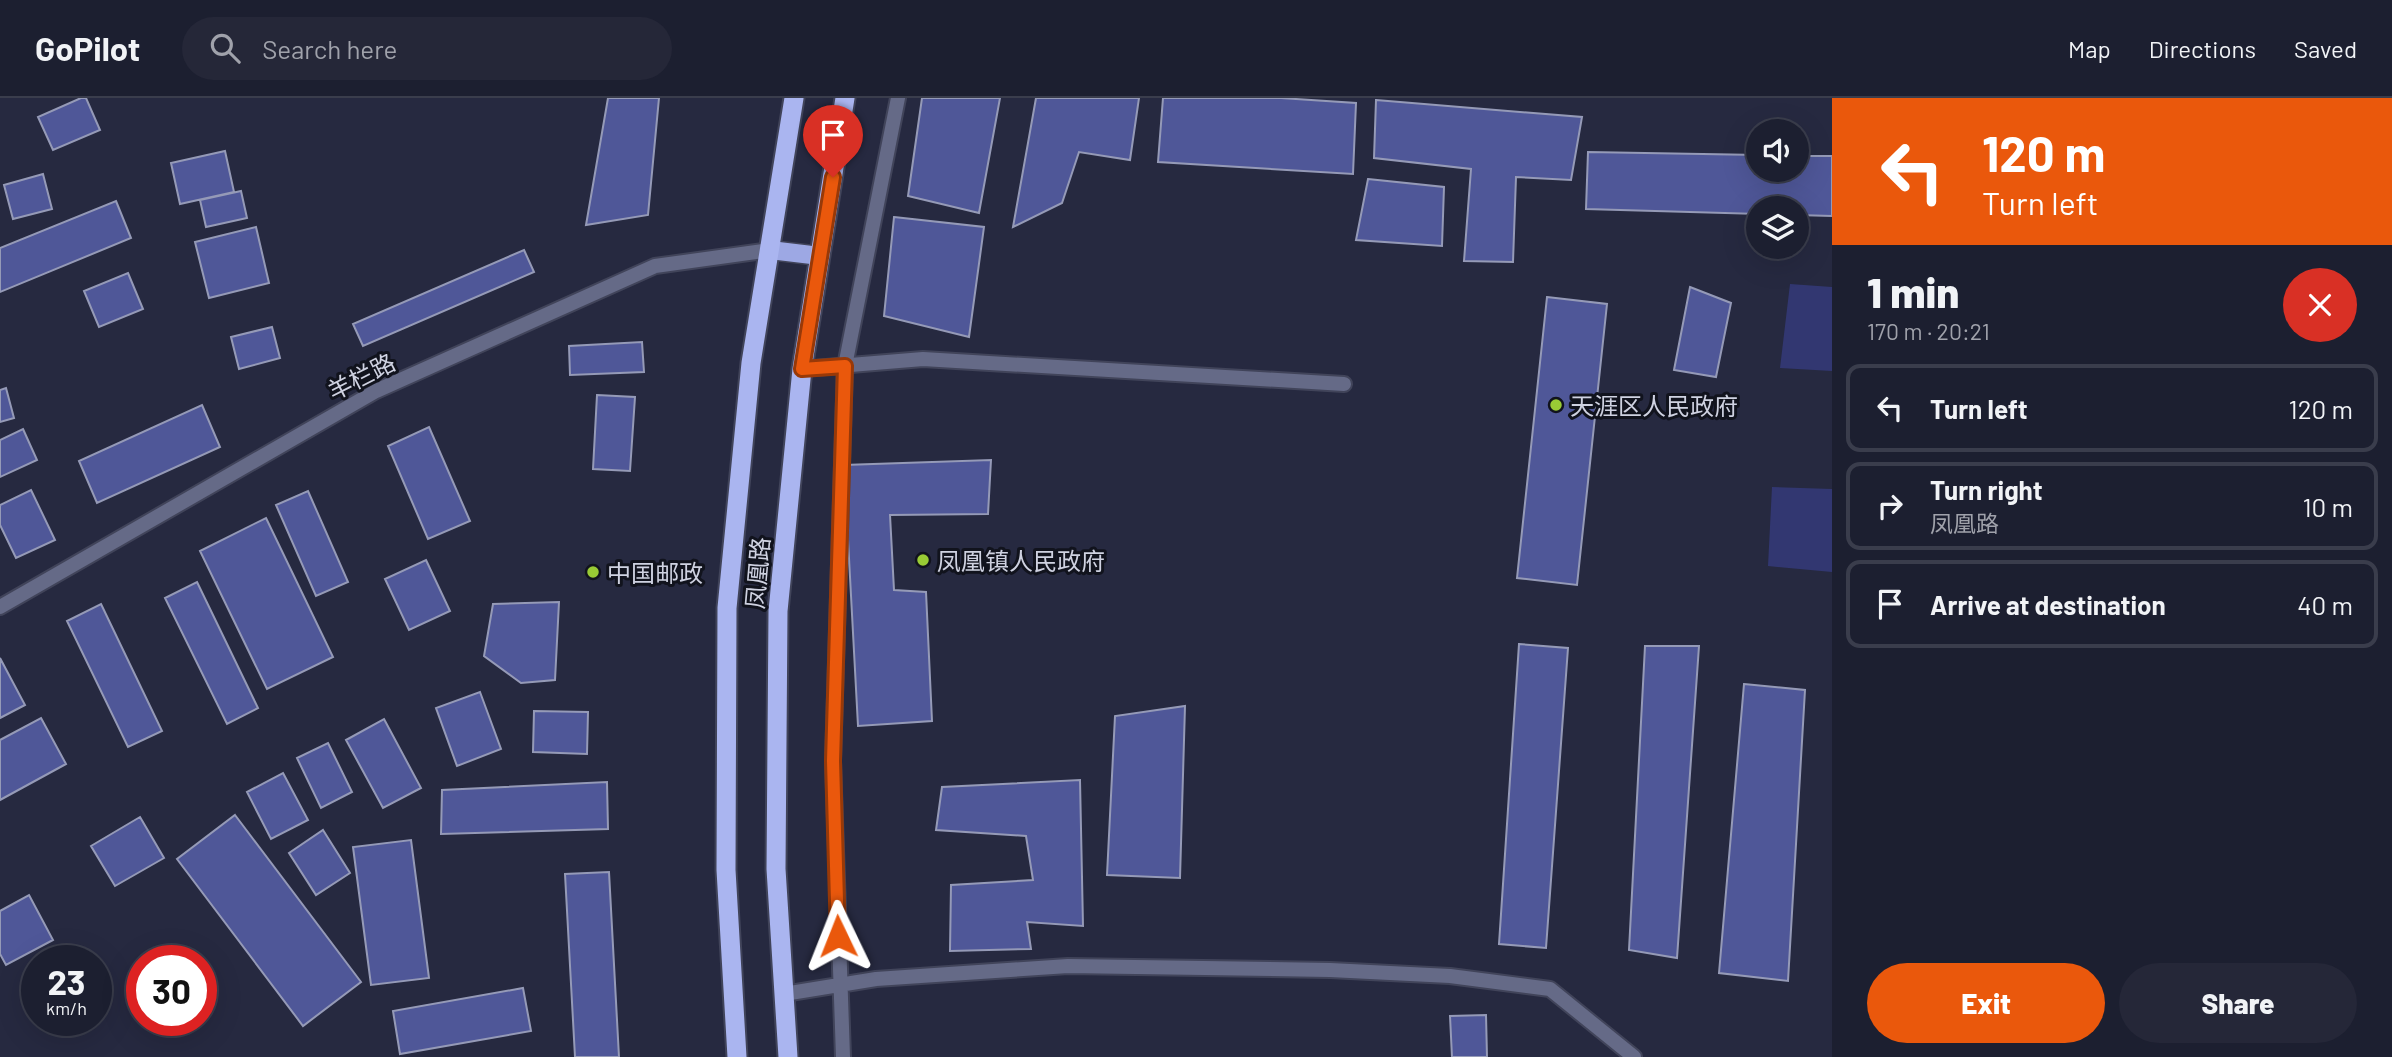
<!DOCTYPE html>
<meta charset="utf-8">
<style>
:root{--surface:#1c1f30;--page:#252738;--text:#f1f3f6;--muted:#a0a2ab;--line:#3a3d4c;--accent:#ea580c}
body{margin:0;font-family:Barlow,"Noto Sans SC",sans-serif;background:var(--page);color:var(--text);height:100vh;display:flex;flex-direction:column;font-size:26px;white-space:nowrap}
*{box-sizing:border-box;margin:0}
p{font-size:23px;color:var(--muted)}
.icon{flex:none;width:38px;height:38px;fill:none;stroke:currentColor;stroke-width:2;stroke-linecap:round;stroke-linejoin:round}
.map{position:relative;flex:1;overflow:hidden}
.sheet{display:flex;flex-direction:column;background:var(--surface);width:560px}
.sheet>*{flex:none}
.guide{background:#ea580c;color:#fff;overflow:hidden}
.tools{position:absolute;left:1746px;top:21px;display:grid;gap:14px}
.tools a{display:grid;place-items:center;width:63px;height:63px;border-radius:50%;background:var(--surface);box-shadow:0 7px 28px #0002,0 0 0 2px var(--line);font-size:35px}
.speed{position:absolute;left:21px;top:847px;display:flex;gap:14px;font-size:35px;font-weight:700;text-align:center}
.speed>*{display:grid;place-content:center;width:91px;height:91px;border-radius:50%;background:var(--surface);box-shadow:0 7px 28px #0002,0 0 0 2px var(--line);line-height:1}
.speed small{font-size:18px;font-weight:400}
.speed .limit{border:10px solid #d22;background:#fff;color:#111}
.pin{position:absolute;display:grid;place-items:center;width:60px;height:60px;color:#fff;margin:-72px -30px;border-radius:50% 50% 50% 0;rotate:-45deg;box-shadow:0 0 7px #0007}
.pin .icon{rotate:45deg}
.me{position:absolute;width:77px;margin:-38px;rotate:358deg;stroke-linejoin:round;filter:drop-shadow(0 0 5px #0008)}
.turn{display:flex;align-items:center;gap:24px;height:147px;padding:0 35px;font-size:32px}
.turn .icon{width:91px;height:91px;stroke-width:2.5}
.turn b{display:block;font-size:49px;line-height:60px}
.round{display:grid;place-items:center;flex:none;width:74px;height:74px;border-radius:37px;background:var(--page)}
.summary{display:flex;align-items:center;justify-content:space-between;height:119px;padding:0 35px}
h1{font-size:42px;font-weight:800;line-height:52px}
.action{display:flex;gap:14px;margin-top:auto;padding:14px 35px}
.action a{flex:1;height:80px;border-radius:42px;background:var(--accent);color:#fff;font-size:28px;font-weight:800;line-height:80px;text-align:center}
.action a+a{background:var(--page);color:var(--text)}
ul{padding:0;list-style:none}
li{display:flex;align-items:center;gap:21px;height:88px;margin:0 14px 10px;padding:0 21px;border:4px solid var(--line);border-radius:14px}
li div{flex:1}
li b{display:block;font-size:26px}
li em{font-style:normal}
header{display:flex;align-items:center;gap:42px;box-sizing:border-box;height:98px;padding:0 35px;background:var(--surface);border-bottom:2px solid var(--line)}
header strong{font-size:33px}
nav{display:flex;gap:38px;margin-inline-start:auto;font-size:24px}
.search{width:490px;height:63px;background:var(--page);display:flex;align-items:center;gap:18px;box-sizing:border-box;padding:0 24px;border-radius:38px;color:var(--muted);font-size:26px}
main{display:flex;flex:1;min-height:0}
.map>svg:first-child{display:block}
.green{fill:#323771}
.building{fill:#4f5798;stroke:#959ab7;stroke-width:2}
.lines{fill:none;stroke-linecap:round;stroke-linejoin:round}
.service-casing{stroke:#41445a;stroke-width:18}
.minor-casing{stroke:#41445a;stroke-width:18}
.primary-casing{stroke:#41445a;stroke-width:21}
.trunk-casing{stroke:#41445a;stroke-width:23}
.service{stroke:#656a87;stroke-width:14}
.minor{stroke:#656a87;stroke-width:14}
.primary{stroke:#9da8e4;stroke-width:18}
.trunk{stroke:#aab5f0;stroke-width:19}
.route-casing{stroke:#983908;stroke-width:18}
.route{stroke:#ea580c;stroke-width:12}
.poi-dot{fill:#99cb35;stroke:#11131d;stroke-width:2.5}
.labels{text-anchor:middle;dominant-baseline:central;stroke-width:6;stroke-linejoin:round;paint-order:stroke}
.street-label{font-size:24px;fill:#cfd2e1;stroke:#11131d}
.poi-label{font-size:24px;fill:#cfd2e1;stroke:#11131d;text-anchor:start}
</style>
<header>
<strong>GoPilot</strong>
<div class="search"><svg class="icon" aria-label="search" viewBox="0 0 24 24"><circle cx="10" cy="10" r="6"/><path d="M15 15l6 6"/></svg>Search here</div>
<nav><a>Map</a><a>Directions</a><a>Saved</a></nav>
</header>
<main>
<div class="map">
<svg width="1832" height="959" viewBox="0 0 1832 959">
<rect width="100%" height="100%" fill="#262940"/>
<path class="green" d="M 1790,186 L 1832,189 L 1832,273 L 1780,270 Z
M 1772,389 L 1832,391 L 1832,474 L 1768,468 Z"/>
<path class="building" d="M 81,0 L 86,0 L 100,32 L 53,52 L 38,19 Z
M 608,0 L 659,0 L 648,117 L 586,127 Z
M 922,0 L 1000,0 L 979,115 L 908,98 Z
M 1036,0 L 1139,0 L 1130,62 L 1079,54 L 1062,105 L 1013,129 Z
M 1163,0 L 1281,0 L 1356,5 L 1353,76 L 1158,64 Z
M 1376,2 L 1582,19 L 1571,82 L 1516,79 L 1513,164 L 1464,163 L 1471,71 L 1374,60 Z
M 225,53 L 234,94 L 180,106 L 171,65 Z
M 1588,54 L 1759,57 L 1759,72 L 1797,72 L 1797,58 L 1832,58 L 1832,118 L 1797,117 L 1797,110 L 1759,110 L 1759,116 L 1586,111 Z
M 43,76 L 52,111 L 13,121 L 4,87 Z
M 1368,81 L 1444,89 L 1442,148 L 1356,142 Z
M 241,93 L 247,120 L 206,129 L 200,102 Z
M 116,103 L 131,140 L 0,194 L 0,150 Z
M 894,119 L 984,129 L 969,239 L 884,218 Z
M 256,129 L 269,185 L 209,200 L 195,144 Z
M 524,152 L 534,174 L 363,248 L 353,226 Z
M 128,175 L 143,211 L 99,229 L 84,193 Z
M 1690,189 L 1731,205 L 1716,279 L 1674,272 Z
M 1547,199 L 1607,206 L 1577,487 L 1517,480 Z
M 272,229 L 280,260 L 239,271 L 231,239 Z
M 642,244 L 644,274 L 570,277 L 569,248 Z
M 6,290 L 14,320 L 0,324 L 0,292 Z
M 597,297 L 635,299 L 630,373 L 593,371 Z
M 202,307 L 220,349 L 97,405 L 79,363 Z
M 429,329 L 470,423 L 428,441 L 388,348 Z
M 23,331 L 37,362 L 0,379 L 0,342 Z
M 991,362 L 988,416 L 890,417 L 894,492 L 926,494 L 932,623 L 858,628 L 844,367 Z
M 31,392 L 55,442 L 16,460 L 0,427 L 0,407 Z
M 308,393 L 348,484 L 316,498 L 276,407 Z
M 266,420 L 333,559 L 267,591 L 200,453 Z
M 426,462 L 450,513 L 409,532 L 385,481 Z
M 197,484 L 258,610 L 227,626 L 165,500 Z
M 559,504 L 555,582 L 521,585 L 484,558 L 493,506 Z
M 101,506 L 162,633 L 128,649 L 67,523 Z
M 1519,546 L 1568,550 L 1546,850 L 1499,846 Z
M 1645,548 L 1699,548 L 1677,860 L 1629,852 Z
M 0,560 L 25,607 L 0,620 Z
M 1744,586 L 1805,592 L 1788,883 L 1719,875 Z
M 480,594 L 501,651 L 457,668 L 436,610 Z
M 1185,608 L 1180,780 L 1107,777 L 1115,618 Z
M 534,613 L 588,614 L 587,656 L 533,654 Z
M 41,620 L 66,666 L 0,702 L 0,642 Z
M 384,621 L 421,690 L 383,710 L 346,642 Z
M 328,645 L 352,694 L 321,710 L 297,660 Z
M 283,675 L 308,722 L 271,741 L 247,694 Z
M 1080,682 L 1083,828 L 1027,824 L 1031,851 L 950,853 L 951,787 L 1033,782 L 1026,738 L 936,732 L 942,689 Z
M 607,684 L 608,731 L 441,736 L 442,692 Z
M 235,717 L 361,884 L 303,928 L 177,761 Z
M 140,719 L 164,760 L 115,788 L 91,748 Z
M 323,732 L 350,775 L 316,797 L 289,755 Z
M 411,742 L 429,880 L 371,887 L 353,749 Z
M 609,774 L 619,959 L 575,959 L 565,776 Z
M 29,797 L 53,842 L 6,867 L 0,856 L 0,813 Z
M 523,890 L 531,933 L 400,956 L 393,913 Z
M 1486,917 L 1487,959 L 1452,959 L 1450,918 Z"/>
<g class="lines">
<defs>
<path id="service" d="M 802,271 L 923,261 L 1344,286"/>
<path id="minor" d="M 0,509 L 376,293 L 655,168 L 770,152
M 784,896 L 876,881 L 1068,868 L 1330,872 L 1450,878 L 1550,891 L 1634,959
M 843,959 L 833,663 L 845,268 L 898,0"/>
<path id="primary" d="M 770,152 L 820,158"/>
<path id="trunk" d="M 737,959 L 726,772 L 727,510 L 751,265 L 794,0
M 788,959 L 776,771 L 778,513 L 802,271 L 845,0"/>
</defs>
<use href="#service" class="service-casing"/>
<use href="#minor" class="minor-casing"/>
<use href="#primary" class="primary-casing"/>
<use href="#trunk" class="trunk-casing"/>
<use href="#service" class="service"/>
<use href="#minor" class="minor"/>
<use href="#primary" class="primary"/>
<use href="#trunk" class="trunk"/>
</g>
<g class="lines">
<defs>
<path id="route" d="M 833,79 L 802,271 L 845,268 L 833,663 L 838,838"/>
</defs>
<use href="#route" class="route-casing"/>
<use href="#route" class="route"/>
</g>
<g class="poi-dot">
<circle cx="1556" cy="307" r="7"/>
<circle cx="923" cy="462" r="7"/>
<circle cx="593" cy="474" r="7"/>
</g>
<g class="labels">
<g class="street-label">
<text transform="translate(361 278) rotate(-27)">羊栏路</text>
<text transform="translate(757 475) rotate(-85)">凤凰路</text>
</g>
<g class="poi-label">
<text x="1570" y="307">天涯区人民政府</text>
<text x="937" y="462">凤凰镇人民政府</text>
<text x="607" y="474">中国邮政</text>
</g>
</g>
</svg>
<div class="tools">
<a><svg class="icon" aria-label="sound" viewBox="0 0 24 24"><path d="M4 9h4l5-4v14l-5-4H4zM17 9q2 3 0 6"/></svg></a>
<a><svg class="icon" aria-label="layers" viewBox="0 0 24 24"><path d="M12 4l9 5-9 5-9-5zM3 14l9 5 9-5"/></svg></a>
</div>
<div class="speed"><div>23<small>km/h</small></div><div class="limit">30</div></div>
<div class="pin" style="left:833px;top:79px;background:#d93025"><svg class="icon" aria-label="arrive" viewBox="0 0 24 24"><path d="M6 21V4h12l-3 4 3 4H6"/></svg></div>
<svg class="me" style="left:838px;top:838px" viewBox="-20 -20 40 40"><path d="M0-17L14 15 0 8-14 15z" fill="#ea580c" stroke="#fff" stroke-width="4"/></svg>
</div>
<section class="sheet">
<div class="guide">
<div class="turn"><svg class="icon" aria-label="left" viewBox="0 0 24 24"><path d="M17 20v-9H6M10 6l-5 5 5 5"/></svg><div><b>120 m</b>Turn left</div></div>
</div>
<div class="summary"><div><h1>1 min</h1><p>170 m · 20:21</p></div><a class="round" style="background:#d93025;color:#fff"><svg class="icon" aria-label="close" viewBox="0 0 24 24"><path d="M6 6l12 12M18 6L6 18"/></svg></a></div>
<ul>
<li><svg class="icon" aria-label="left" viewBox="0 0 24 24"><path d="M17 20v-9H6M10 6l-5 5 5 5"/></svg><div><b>Turn left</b></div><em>120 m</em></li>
<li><svg class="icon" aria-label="right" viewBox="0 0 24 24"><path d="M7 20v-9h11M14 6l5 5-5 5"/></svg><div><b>Turn right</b><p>凤凰路</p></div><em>10 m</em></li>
<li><svg class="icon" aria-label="arrive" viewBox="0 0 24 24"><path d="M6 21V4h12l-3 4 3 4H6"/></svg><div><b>Arrive at destination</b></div><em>40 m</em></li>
</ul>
<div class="action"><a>Exit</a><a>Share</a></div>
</section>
</main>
